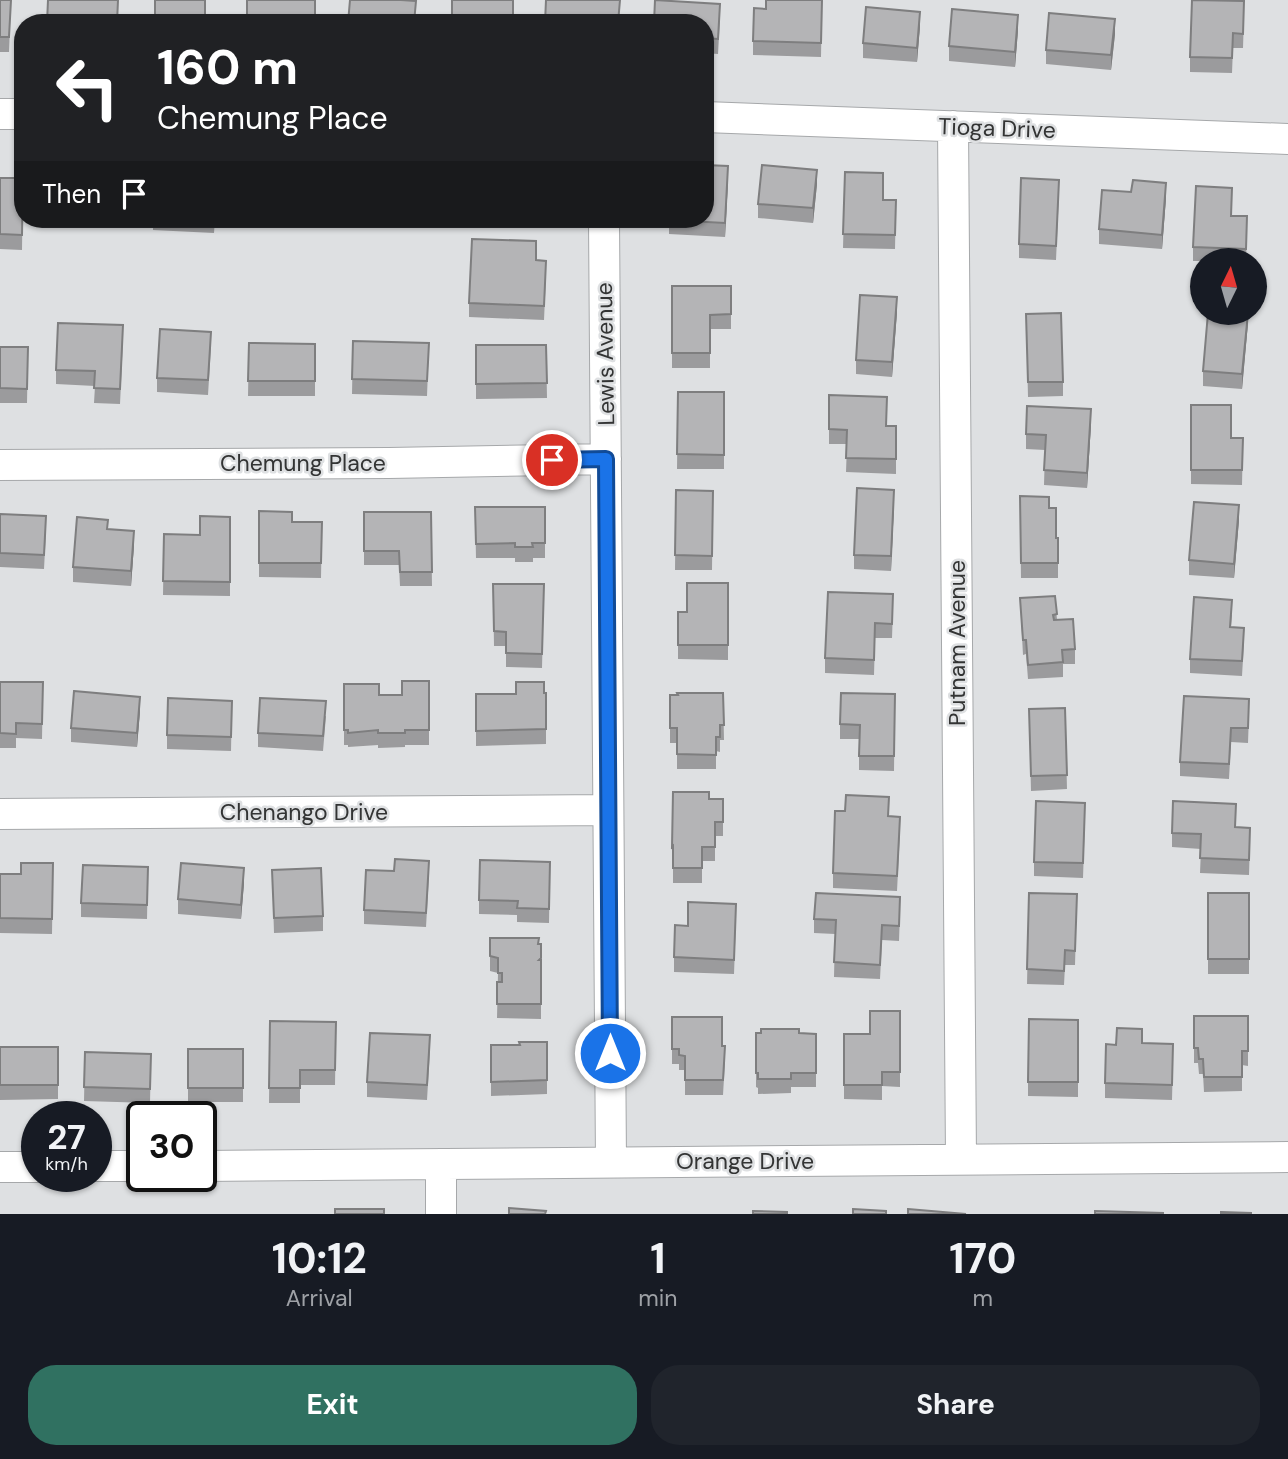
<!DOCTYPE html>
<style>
:root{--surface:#171b24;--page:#20242c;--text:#f1f3f6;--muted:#9ea1a6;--accent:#307161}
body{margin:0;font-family:"DM Sans",sans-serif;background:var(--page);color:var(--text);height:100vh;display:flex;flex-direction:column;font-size:26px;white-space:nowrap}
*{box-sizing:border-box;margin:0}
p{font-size:23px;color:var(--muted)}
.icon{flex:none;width:38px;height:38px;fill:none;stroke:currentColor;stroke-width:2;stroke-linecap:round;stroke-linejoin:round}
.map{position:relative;height:1214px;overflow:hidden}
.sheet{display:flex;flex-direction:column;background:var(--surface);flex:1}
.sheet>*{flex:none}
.banner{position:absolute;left:14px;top:14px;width:700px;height:214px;border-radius:28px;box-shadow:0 2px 5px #0004;background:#202124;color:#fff;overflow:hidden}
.needle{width:46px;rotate:5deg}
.tools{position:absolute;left:1190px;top:248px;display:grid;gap:14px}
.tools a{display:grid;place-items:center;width:77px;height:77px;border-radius:50%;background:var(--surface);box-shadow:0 2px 5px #0004;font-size:35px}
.speed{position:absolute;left:21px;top:1101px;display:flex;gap:14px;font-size:35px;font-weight:700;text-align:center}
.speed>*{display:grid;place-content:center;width:91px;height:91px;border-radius:50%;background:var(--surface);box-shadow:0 2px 5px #0004;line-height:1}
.speed small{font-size:18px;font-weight:400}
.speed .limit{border:4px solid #111;border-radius:10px;background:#fff;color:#111}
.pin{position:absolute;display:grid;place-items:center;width:60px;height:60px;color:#fff;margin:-30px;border:4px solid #fff;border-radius:50%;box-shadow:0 2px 7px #0007}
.me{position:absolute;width:77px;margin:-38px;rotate:0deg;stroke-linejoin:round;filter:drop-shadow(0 0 5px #0008)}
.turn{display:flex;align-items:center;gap:24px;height:147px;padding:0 28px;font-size:32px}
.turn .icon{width:91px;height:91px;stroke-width:2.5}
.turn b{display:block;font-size:49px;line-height:60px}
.then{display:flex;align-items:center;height:66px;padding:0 28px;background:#0003;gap:14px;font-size:26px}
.eta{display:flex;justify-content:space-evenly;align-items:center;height:119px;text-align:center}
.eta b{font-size:42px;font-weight:700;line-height:49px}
.button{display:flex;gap:14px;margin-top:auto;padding:14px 28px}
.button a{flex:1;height:80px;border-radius:28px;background:var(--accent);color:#fff;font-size:28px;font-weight:700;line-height:80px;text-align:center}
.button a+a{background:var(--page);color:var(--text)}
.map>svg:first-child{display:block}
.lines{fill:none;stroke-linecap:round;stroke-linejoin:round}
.minor-casing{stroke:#a6a8aa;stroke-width:32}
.minor{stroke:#fff;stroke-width:30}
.wall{fill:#9b9b9d}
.shaded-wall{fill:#7e7e7f}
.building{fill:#b4b4b6;stroke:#7e7e7f;stroke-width:2}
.route-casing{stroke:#114b97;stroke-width:18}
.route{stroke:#1a73e8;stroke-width:12}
.labels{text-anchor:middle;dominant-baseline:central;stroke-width:5;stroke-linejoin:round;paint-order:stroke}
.street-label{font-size:23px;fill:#333434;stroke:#dee0e2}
</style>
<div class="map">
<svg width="1288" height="1214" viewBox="0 0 1288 1214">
<rect width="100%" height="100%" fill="#dee0e2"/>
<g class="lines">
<defs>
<path id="minor" d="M 0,114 L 23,114
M 705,117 L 1288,139
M 953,126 L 961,1159
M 604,219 L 611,1162
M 0,465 L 389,463 L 606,459
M 0,814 L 608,810
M 441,1164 L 441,1214
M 96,1166 L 142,1166
M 201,1166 L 1288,1157
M 0,1167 L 37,1167"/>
</defs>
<use href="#minor" class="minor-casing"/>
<use href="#minor" class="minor"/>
</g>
<path class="wall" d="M 0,0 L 11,0 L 9,52 L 0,52 Z
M 822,0 L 821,57 L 753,55 L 753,41 L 766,9 Z
M 1244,16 L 1243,48 L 1233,48 L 1232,73 L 1190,72 L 1190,57 Z
M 720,18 L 718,54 L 705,53 L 705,23 Z
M 920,26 L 917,62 L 863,58 L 863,43 Z
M 1018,30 L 1015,67 L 949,61 L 949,46 Z
M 1115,34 L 1111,70 L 1046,64 L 1046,50 Z
M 845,172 L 883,200 L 896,200 L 895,249 L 843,248 Z
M 0,178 L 23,178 L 22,250 L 0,249 Z
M 728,181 L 725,237 L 669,234 L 669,219 Z
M 817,184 L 813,223 L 758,218 L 758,204 Z
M 1059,194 L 1056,260 L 1019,258 L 1019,244 Z
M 1166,198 L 1162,249 L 1099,244 L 1099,229 Z
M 1231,216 L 1247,231 L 1246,261 L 1193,261 L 1193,247 Z
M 153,219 L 215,219 L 214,233 L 153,230 Z
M 251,219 L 312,219 L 312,228 L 251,228 Z
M 536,260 L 546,275 L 544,320 L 469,317 L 469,303 Z
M 672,286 L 731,286 L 731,329 L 710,329 L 710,368 L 672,368 Z
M 897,312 L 892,377 L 856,374 L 856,360 Z
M 1026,314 L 1063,382 L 1063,396 L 1028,397 Z
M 1248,323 L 1242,389 L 1203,386 L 1203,371 Z
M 123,340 L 120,404 L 94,403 L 95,386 L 56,384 L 56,370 Z
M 353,341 L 429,343 L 427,396 L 352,394 Z
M 249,343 L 315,344 L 315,396 L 248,396 Z
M 476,345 L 546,345 L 547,398 L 476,399 Z
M 211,346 L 208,395 L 157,392 L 157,378 Z
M 0,347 L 28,347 L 27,403 L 0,403 Z
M 678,392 L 724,392 L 724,469 L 677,469 Z
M 829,395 L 886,426 L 896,426 L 896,474 L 846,472 L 847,444 L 829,444 Z
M 1091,424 L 1087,488 L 1044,485 L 1045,450 L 1026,449 L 1026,434 Z
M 1231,438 L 1243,438 L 1242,485 L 1191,484 L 1191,470 Z
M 676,490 L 713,491 L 712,570 L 675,570 Z
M 1020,496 L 1049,508 L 1056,538 L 1058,538 L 1058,578 L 1021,578 Z
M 894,505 L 891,571 L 854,569 L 854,555 Z
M 475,507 L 545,507 L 545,558 L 533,558 L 533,562 L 515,562 L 515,558 L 476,558 Z
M 259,511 L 292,522 L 322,522 L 321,578 L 259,577 Z
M 364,512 L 431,512 L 432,586 L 400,586 L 399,565 L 364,565 Z
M 0,514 L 46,531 L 44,569 L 0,567 Z
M 230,517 L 230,596 L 163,595 L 164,534 L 200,535 Z
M 1239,520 L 1234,578 L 1189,575 L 1189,560 Z
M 108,529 L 134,545 L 131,586 L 73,582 L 73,567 Z
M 728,583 L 728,660 L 678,659 L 678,612 L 687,612 Z
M 493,584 L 544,584 L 542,668 L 506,667 L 506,646 L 494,646 Z
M 1055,596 L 1057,620 L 1075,649 L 1075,664 L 1063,664 L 1063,677 L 1028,679 L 1026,654 L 1023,655 L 1020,598 Z
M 893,609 L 892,638 L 875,638 L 874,675 L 825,673 L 825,658 Z
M 1232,614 L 1231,627 L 1244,642 L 1242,676 L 1190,673 L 1190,659 Z
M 429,681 L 429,745 L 405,745 L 405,747 L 378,748 L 378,745 L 348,747 L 348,745 L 344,745 L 344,684 L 379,695 L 402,695 Z
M 0,682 L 43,682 L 42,739 L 16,738 L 16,748 L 0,748 Z
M 546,693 L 546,744 L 476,746 L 476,694 Z
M 723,693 L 724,740 L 720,740 L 720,752 L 716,751 L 716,769 L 677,769 L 677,743 L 670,743 L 670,695 Z
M 895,694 L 894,771 L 859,770 L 859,739 L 840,739 L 840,724 Z
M 232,701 L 231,751 L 167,749 L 167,735 Z
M 1065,708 L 1067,789 L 1031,791 L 1029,709 Z
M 140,711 L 137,747 L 71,742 L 71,728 Z
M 1249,714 L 1248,743 L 1231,742 L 1229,779 L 1180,776 L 1180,762 Z
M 326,716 L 323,751 L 258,747 L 258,733 Z
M 709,799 L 723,799 L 723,836 L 715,836 L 715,861 L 702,861 L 702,883 L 673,883 L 673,861 L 672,861 Z
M 889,817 L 900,832 L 897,891 L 833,888 L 833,873 Z
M 1085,818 L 1083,878 L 1034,876 L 1034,862 Z
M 1236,827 L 1250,842 L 1249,875 L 1200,873 L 1201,849 L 1172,847 L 1172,833 Z
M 550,862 L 549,923 L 517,922 L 517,915 L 479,914 L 479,900 Z
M 53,863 L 52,934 L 0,933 L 0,874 L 21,874 Z
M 148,867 L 147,919 L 81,917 L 81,903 Z
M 272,870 L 323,916 L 323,931 L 274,933 Z
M 394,871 L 429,875 L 426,927 L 364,924 L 364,910 Z
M 244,883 L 241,919 L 178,914 L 178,899 Z
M 1029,893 L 1077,894 L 1075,965 L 1065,965 L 1064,985 L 1027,984 Z
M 1208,893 L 1249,893 L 1249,974 L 1208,974 Z
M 900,912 L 899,941 L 882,940 L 880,979 L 834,977 L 835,934 L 814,933 L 814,919 Z
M 736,918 L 734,974 L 674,972 L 674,957 Z
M 490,938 L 541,944 L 541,1019 L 497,1018 L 498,973 L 490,971 Z
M 900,1011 L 900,1087 L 882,1086 L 882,1100 L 844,1099 L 844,1034 L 870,1034 Z
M 1194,1016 L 1248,1016 L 1248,1066 L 1242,1065 L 1242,1091 L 1204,1092 L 1203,1074 L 1199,1074 L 1198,1063 L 1194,1063 Z
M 1078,1020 L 1078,1097 L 1028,1096 L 1028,1082 Z
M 270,1021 L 336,1022 L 335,1085 L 300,1085 L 300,1103 L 269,1103 Z
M 756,1033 L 816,1034 L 816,1087 L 791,1087 L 791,1093 L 758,1094 L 758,1088 L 756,1087 Z
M 547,1042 L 547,1094 L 491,1096 L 491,1045 L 520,1045 Z
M 1142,1043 L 1173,1059 L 1172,1100 L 1105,1098 L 1105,1083 L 1116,1045 Z
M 722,1046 L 725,1061 L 723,1095 L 685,1095 L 685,1070 L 679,1070 L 679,1064 L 672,1064 L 672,1049 Z
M 0,1047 L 58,1047 L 58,1099 L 0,1100 Z
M 188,1049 L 243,1049 L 243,1102 L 188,1102 Z
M 430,1050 L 427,1100 L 367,1097 L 367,1082 Z
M 85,1052 L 151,1054 L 150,1103 L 84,1101 Z"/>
<path class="shaded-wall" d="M 920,12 L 920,26 L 917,62 L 917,48 Z
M 1018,15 L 1018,30 L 1015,67 L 1015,52 Z
M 1115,19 L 1115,34 L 1111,70 L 1111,55 Z
M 728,166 L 728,181 L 725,237 L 725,223 Z
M 817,170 L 817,184 L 813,223 L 813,208 Z
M 1166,183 L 1166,198 L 1162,249 L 1162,235 Z
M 897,297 L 897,312 L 892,377 L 892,362 Z
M 1248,313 L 1248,323 L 1242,389 L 1242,374 Z
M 1091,409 L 1091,424 L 1087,488 L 1087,473 Z
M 894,490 L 894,505 L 891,571 L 891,556 Z
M 1239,505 L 1239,520 L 1234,578 L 1234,564 Z
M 134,531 L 134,545 L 131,586 L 131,571 Z
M 140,697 L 140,711 L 137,747 L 137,733 Z
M 244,868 L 244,883 L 241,919 L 241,905 Z"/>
<path class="building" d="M 0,0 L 11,0 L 9,37 L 0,37 Z
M 48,0 L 118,0 L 117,23 L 47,23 Z
M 155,0 L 205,0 L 205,23 L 155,23 Z
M 247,0 L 315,0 L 315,23 L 247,23 Z
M 350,0 L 401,0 L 416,1 L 414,23 L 348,23 Z
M 452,0 L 513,0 L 513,23 L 452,23 Z
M 546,0 L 620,0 L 618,23 L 545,23 Z
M 655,0 L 720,4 L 718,39 L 705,38 L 705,23 L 654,23 Z
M 766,0 L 822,0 L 821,43 L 753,41 L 754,8 L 766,9 Z
M 1192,0 L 1244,1 L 1243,34 L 1233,33 L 1232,58 L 1190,57 Z
M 866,7 L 920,12 L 917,48 L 863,43 Z
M 952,9 L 1018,15 L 1015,52 L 949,46 Z
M 1049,13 L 1115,19 L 1111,55 L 1046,50 Z
M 705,165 L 728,166 L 725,223 L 669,220 L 669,219 L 705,219 Z
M 762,165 L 817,170 L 813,208 L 758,204 Z
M 845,172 L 883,173 L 883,200 L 896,200 L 895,235 L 843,234 Z
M 0,178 L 23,178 L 22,235 L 0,234 Z
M 1021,178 L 1059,180 L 1056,246 L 1019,244 Z
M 1133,180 L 1166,183 L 1162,235 L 1099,229 L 1102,190 L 1131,192 Z
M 1196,186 L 1232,188 L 1231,216 L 1247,216 L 1246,249 L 1193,247 Z
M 472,239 L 536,241 L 536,260 L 546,261 L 544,306 L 469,303 Z
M 672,286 L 731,286 L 731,314 L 710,315 L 710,353 L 672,353 Z
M 860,295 L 897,297 L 892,362 L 856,360 Z
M 1061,313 L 1063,382 L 1028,382 L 1026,314 Z
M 1208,313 L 1248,313 L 1242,374 L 1203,371 Z
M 58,323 L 123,325 L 120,389 L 94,388 L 95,371 L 56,370 Z
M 160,329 L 211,332 L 208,380 L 157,378 Z
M 353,341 L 429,343 L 427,381 L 352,379 Z
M 249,343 L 315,344 L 315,381 L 248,381 Z
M 476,345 L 546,345 L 547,383 L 476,384 Z
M 0,347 L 28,347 L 27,389 L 0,388 Z
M 678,392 L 724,392 L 724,455 L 677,454 Z
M 829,395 L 887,397 L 886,426 L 896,426 L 896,459 L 846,458 L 847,430 L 829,429 Z
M 1191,405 L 1231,405 L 1231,438 L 1243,438 L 1242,470 L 1191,470 Z
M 1027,406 L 1091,409 L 1087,473 L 1044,470 L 1046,435 L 1026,434 Z
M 857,488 L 894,490 L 891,556 L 854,555 Z
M 676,490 L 713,491 L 712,556 L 675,555 Z
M 1020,496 L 1049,497 L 1049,508 L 1056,508 L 1056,538 L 1058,538 L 1058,563 L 1021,563 Z
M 1194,502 L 1239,505 L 1234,564 L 1189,560 Z
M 475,507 L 545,507 L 545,543 L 532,543 L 533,547 L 515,547 L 515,543 L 476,544 Z
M 259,511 L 292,512 L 292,522 L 322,522 L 321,563 L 259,563 Z
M 364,512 L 431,512 L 432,572 L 400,572 L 399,551 L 364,551 Z
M 0,514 L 46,516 L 44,555 L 0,553 Z
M 200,516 L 230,517 L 230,582 L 163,581 L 164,534 L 200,535 Z
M 77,517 L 108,520 L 107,529 L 134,531 L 131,571 L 73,567 Z
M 687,583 L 728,583 L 728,645 L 678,645 L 678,612 L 687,612 Z
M 493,584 L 544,584 L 542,654 L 506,653 L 506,632 L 494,631 Z
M 828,592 L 893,594 L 892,624 L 875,623 L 874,660 L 825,658 Z
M 1055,596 L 1057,614 L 1053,615 L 1054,620 L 1073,619 L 1075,649 L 1062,650 L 1063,662 L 1028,665 L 1026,640 L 1023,640 L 1020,598 Z
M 1194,597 L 1232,600 L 1230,627 L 1244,628 L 1242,661 L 1190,659 Z
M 402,681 L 429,681 L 429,730 L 405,730 L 405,733 L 378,733 L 378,730 L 348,733 L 348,730 L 344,730 L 344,684 L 379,684 L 379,695 L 402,695 Z
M 0,682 L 43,682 L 42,724 L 16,723 L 16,734 L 0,733 Z
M 516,682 L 544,682 L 544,693 L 546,693 L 546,729 L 476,731 L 476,694 L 516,694 Z
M 74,691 L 140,697 L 137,733 L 71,728 Z
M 677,693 L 723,693 L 724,725 L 720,725 L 720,737 L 716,737 L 716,755 L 677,754 L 677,728 L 670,728 L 670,695 L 678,695 Z
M 841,693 L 895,694 L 894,756 L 859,756 L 860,725 L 840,724 Z
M 1184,696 L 1249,699 L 1248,728 L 1231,728 L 1229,764 L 1180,762 Z
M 168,698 L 232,701 L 231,737 L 167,735 Z
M 260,698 L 326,701 L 323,736 L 258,733 Z
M 1065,708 L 1067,775 L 1031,776 L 1029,709 Z
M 673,792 L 709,792 L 709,799 L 723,799 L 723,822 L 715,822 L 715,847 L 702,847 L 702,868 L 673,868 L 673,846 L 672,847 Z
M 846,795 L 889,797 L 888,816 L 900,817 L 897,876 L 833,873 L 835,811 L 845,811 Z
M 1036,801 L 1085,803 L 1083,863 L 1034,862 Z
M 1173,801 L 1236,804 L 1235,827 L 1250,828 L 1249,860 L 1200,858 L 1201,834 L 1172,833 Z
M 395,859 L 429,861 L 426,913 L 364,910 L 366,870 L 394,871 Z
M 480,860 L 550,862 L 549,909 L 517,908 L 518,901 L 479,900 Z
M 21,863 L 53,863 L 52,919 L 0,918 L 0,874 L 21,874 Z
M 181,863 L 244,868 L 241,905 L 178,899 Z
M 83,865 L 148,867 L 147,905 L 81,903 Z
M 321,868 L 323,916 L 274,918 L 272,870 Z
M 816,893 L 900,897 L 899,926 L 882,925 L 880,965 L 834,962 L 836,920 L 814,919 Z
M 1029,893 L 1077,894 L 1075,951 L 1065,950 L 1064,971 L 1027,969 Z
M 1208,893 L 1249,893 L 1249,959 L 1208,959 Z
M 688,902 L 736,904 L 734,960 L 674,957 L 675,925 L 688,926 Z
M 490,938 L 539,938 L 538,944 L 541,944 L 541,958 L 539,960 L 541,960 L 541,1004 L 497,1004 L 497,982 L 502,982 L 502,973 L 498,973 L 498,958 L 490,956 Z
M 870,1011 L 900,1011 L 900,1072 L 882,1072 L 882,1085 L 844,1085 L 844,1034 L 870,1034 Z
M 1194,1016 L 1248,1016 L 1248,1051 L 1242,1051 L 1242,1077 L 1204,1077 L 1203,1059 L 1199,1059 L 1198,1048 L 1194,1048 Z
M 672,1017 L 722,1017 L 722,1046 L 725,1046 L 723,1080 L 685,1080 L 685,1056 L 679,1055 L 679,1049 L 672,1049 Z
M 1029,1019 L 1078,1020 L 1078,1082 L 1028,1082 Z
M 270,1021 L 336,1022 L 335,1070 L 300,1070 L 300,1088 L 269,1088 Z
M 1117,1028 L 1142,1029 L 1142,1043 L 1173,1044 L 1172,1085 L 1105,1083 L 1106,1044 L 1116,1045 Z
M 761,1029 L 799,1029 L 799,1033 L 816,1034 L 816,1073 L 791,1073 L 791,1079 L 758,1079 L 758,1073 L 756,1073 L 756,1033 L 761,1033 Z
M 370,1033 L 430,1035 L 427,1085 L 367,1082 Z
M 519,1042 L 547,1042 L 547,1080 L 491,1082 L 491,1045 L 520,1045 Z
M 0,1047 L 58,1047 L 58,1085 L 0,1085 Z
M 188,1049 L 243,1049 L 243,1088 L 188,1088 Z
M 85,1052 L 151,1054 L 150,1089 L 84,1087 Z
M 509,1208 L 546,1211 L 545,1214 L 509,1214 Z
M 335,1209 L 384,1209 L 384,1214 L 335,1214 Z
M 853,1209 L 886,1211 L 886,1214 L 853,1214 Z
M 908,1209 L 966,1214 L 908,1214 Z
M 753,1211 L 787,1212 L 787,1214 L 753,1214 Z
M 1095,1211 L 1163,1213 L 1163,1214 L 1095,1214 Z
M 1221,1212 L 1251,1213 L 1251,1214 L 1221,1214 Z"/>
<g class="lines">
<defs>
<path id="route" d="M 552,460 L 606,459 L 610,1053"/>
</defs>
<use href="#route" class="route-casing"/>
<use href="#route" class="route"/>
</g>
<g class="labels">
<g class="street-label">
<text transform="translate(997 128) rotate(2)">Tioga Drive</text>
<text transform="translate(605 354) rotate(-91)">Lewis Avenue</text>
<text x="303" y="463">Chemung Place</text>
<text transform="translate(957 643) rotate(-90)">Putnam Avenue</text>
<text x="304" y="812">Chenango Drive</text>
<text x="745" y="1161">Orange Drive</text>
</g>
</g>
</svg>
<div class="tools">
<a><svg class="needle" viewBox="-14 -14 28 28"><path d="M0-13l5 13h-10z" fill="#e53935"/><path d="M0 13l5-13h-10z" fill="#9ea1a6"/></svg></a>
</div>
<div class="speed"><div>27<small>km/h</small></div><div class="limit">30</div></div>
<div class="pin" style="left:552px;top:460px;background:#d93025"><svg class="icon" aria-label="arrive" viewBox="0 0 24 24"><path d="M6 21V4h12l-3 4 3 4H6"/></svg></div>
<svg class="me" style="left:610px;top:1053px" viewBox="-20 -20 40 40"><circle r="17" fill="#1a73e8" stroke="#fff" stroke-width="3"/><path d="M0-11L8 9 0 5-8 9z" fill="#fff"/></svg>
<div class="banner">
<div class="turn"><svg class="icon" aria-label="left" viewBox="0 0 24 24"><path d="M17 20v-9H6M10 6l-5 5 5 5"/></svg><div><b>160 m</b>Chemung Place</div></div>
<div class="then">Then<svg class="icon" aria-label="arrive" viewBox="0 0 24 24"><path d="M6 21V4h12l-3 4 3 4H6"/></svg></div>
</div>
</div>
<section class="sheet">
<div class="eta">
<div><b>10:12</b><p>Arrival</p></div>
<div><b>1</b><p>min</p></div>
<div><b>170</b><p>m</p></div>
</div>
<div class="button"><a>Exit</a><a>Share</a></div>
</section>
